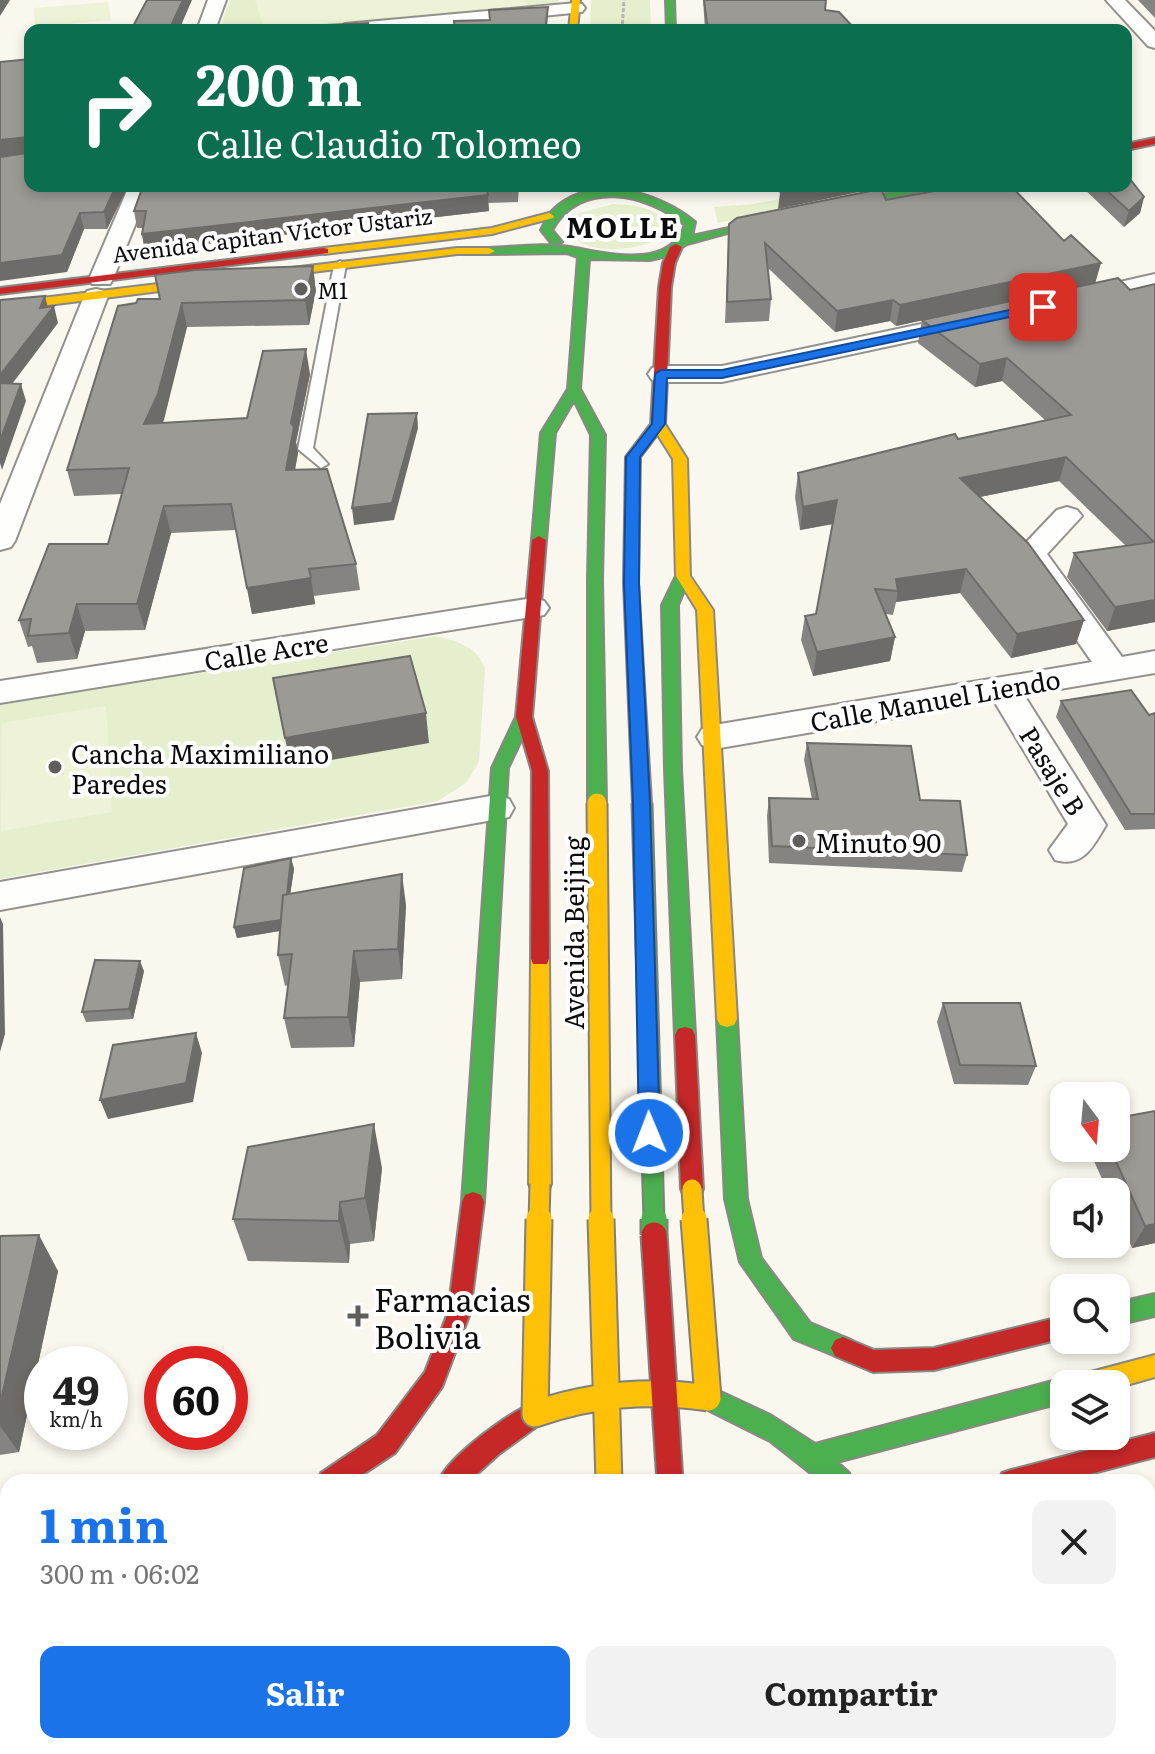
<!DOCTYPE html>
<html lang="es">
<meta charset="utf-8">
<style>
:root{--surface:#fff;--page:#f2f2f2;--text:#222;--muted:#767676;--accent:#1a73e8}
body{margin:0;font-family:Literata,serif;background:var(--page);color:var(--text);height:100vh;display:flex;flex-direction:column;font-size:30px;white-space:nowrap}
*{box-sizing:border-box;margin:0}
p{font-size:26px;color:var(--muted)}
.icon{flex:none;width:44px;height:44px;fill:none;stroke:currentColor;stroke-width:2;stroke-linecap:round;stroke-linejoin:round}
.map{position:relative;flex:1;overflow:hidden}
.panel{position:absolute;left:0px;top:1474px;width:1156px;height:280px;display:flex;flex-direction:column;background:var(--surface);border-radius:24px 24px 0 0;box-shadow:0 4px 12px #0003}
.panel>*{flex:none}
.banner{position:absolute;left:24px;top:24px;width:1108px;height:168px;border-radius:16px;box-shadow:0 4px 12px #0003;background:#0b6e4f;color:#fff;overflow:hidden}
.needle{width:52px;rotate:164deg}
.controls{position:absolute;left:1050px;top:1082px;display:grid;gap:16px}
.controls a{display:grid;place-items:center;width:80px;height:80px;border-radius:16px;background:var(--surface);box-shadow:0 4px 12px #0003;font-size:40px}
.speed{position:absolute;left:24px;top:1346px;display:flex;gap:16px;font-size:40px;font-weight:700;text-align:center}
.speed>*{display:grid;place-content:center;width:104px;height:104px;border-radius:50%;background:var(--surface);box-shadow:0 4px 12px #0003;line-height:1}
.speed small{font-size:20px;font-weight:400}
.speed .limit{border:12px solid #d22;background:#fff;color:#111}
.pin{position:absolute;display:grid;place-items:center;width:68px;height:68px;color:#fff;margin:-34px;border-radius:16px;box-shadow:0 4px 12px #0006}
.me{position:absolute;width:88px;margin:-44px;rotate:359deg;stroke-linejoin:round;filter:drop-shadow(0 0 6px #0008)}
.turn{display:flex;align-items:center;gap:28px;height:168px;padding:0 40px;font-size:36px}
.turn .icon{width:104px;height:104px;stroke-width:2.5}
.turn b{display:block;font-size:56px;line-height:68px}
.round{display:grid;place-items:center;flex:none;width:84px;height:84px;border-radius:16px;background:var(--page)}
.overview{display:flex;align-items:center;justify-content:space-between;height:136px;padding:0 40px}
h1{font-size:48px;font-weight:700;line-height:60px;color:var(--accent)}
.button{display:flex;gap:16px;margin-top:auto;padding:16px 40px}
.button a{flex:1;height:92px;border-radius:16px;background:var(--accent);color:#fff;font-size:32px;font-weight:700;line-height:92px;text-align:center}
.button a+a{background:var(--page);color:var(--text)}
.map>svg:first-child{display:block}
.green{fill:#e5efce}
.pitch{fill:#eef3d8}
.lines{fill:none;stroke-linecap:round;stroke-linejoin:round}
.lane-casing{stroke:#93918d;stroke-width:4}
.street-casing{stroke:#93918d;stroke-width:4}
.fast-casing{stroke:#898884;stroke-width:4}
.slow-casing{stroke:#898884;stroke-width:4}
.jam-casing{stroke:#898884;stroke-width:4}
.path{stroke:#b7b6b5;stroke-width:3;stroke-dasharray:4 2;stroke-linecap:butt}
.lane{fill:#fefefc;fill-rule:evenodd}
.street{fill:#fefefc;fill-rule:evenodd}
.fast{fill:#4caf50;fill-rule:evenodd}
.slow{fill:#ffc107;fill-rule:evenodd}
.jam{fill:#c62828;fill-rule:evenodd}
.fast-bridge-far1-casing{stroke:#807f7a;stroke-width:23;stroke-linecap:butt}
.fast-bridge-casing{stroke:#807f7a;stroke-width:29;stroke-linecap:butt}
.slow-bridge-far1-casing{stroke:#807f7a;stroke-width:23;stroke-linecap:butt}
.slow-bridge-casing{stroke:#807f7a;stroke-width:29;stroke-linecap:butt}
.jam-bridge-casing{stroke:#807f7a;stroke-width:29;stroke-linecap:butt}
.fast-bridge-far1{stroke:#4caf50;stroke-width:19}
.fast-bridge{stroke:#4caf50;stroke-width:25}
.slow-bridge-far1{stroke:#ffc107;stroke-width:19}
.slow-bridge{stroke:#ffc107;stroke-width:25}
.jam-bridge{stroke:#c62828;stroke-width:25}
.wall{fill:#868480}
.shaded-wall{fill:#6d6c68}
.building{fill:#9c9a95;stroke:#6d6c68;stroke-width:2}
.route{fill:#1a73e8;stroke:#114b97;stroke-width:2}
.poi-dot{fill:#5f5e5a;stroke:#fff;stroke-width:3}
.labels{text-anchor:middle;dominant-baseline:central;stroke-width:8;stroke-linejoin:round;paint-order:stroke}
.far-street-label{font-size:22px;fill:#0b0b0b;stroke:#fff}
.far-poi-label{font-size:22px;fill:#0b0b0b;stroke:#fff;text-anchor:start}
.street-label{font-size:26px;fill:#0b0b0b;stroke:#fff}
.poi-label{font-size:26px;fill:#0b0b0b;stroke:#fff;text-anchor:start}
.far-district-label{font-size:28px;font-weight:bold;letter-spacing:2px;fill:#0b0b0b;stroke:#fff}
.near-poi-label{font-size:32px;fill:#0b0b0b;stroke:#fff;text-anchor:start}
</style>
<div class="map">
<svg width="1155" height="1754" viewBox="0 0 1155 1754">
<rect width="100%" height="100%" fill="#faf7ee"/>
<path class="green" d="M 230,0 L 559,0 L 554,6 L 543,8 L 312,30 L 219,30 Z
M 591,0 L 650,0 L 651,30 L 590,30 Z
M 844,186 L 898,186 L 718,223 L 714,207 L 754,204 Z
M 613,204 C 632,205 659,206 667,226 L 665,234 C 644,252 577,259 567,226 L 576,214 Z
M 436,636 C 457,641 478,647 485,669 L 479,762 L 466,783 L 438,801 L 0,879 L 0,704 Z
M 161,1746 L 309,1746 L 278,1754 L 130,1754 Z"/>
<path class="pitch" d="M 255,0 L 524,0 L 528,5 L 264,28 Z
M 108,2 L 111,20 L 35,27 L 34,8 Z
M 106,706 L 112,812 L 1,831 L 2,723 Z"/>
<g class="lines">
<defs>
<path id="lane" d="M 340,261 L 346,265 L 313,448 L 328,464 L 321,468 L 298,449 L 334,265 Z"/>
<path id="street" d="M 208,0 L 226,0 L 215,30 L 197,30 Z
M 1106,0 L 1125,0 L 1155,31 L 1155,48 L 1148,46 Z
M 576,3 L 582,4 L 585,8 L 582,12 L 403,30 L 336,30 L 345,24 Z
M 129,186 L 151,186 L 113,279 L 110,284 L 92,284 L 89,279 Z
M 1155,274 L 1155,288 L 1076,306 L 1067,304 L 1064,299 L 1067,294 Z
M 96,289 L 105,291 L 108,296 L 15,541 L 11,547 L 0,550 L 0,504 L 84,296 L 87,291 Z
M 969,314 L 978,317 L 982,322 L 978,327 L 722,382 L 661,382 L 652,380 L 648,374 L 652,368 L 661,366 L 722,366 Z
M 1067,507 L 1077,510 L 1082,516 L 1047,554 L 1122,657 L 1155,651 L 1155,673 L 1024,695 L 1106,825 C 1093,847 1083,868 1055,860 L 1049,850 L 1068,824 L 994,701 L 714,749 L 702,745 L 697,737 L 702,729 L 714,725 L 1092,662 L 1016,553 L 1057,510 Z
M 533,598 L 544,601 L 549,608 L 544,615 L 0,703 L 0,681 Z
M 496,795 L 509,799 L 514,808 L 509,817 L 0,910 L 0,882 Z"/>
<path id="fast" d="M 666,0 L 674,0 L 675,30 L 667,30 Z
M 923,186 L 943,186 L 731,232 L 687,244 L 667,256 L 650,260 L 589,259 L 580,389 L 605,435 L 602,580 L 606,803 L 603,807 L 591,807 L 588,803 L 588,580 L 591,435 L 574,400 L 555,433 L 546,540 L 539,544 L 532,540 L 541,433 L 568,389 L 578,257 L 567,253 L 489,254 L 483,251 L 489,248 C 515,247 544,243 570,247 C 606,253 669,271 685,225 C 647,193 580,179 552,230 L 562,242 L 552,244 L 541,230 C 545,223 548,214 554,209 C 593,173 659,192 695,222 L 692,236 Z
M 683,572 L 690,576 L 678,605 L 681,769 L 695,1035 L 692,1041 L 685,1043 L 678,1041 L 675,1035 L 665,769 L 662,605 L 676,576 Z
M 524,712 L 532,717 L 508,768 L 484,1202 L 481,1209 L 473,1212 L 465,1209 L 462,1202 L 492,768 L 516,717 Z
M 727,1011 L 734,1013 L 737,1019 L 747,1199 L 761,1258 L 810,1323 L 851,1340 L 855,1348 L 851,1356 L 843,1359 L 794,1339 L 740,1262 L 725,1199 L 717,1019 L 720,1013 Z
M 1155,1294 L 1155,1316 L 1116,1325 L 1116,1303 Z
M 1064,1378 L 1073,1384 L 1064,1384 L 1064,1402 L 837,1462 L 849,1473 L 852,1482 L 822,1482 L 770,1441 L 700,1406 L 696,1398 L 700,1390 L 708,1386 L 770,1415 L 815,1444 Z
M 1155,1562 L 1155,1588 L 1148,1590 L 1148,1564 Z
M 380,1746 L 408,1746 L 410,1754 L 382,1754 Z"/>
<path id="slow" d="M 572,0 L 580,0 L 577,30 L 569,30 Z
M 549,213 L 554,216 L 553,218 L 492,234 L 324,254 L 318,251 L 324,248 L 492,228 Z
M 457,248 L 489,248 L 495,251 L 489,254 L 457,254 L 0,311 L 0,303 Z
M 658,420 L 663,421 L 687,459 L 690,576 L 713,610 L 737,1019 L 734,1025 L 727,1027 L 720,1025 L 717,1019 L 697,610 L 676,576 L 673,459 L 651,424 Z
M 540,952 L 547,954 L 549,959 L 551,1184 L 548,1191 L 540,1193 L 532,1191 L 529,1184 L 531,959 L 533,954 Z
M 1155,1355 L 1155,1377 L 1116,1388 L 1116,1384 L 1075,1384 L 1079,1376 L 1087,1373 Z
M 8,1721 L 8,1746 L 15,1746 L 0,1752 L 0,1724 Z
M 464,1746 L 518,1746 L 514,1754 L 460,1754 Z"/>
<path id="jam" d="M 1155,138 L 1155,144 L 1126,150 L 1126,144 Z
M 676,244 L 682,247 L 675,263 L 671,287 L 665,424 L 640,457 L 638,583 L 651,803 L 642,809 L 633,803 L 624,583 L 626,457 L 651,424 L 659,287 L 663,263 L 670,247 Z
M 324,248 L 328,249 L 328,253 L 0,294 L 0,288 Z
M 539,536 L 546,540 L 532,717 L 548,771 L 549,959 L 547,964 L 533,964 L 531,959 L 532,771 L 516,717 L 532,540 Z
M 685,1027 L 692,1029 L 695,1035 L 703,1189 L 700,1196 L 692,1198 L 684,1196 L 681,1189 L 675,1035 L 678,1029 Z
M 473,1192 L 481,1195 L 484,1202 L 470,1313 L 442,1387 L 395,1453 L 351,1482 L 318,1482 L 321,1473 L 377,1435 L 425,1372 L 448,1313 L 462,1202 L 465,1195 Z
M 1064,1316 L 1064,1338 L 934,1370 L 873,1372 L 835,1356 L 831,1348 L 835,1340 L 843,1337 L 874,1350 L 934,1348 Z
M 535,1402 L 543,1406 L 547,1414 L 543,1422 L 499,1454 L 468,1482 L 438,1482 C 449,1456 508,1413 535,1402 Z
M 1155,1433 L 1155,1457 L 1059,1482 L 999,1482 L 1002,1473 L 1011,1470 Z
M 8,1563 L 8,1589 L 0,1591 L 0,1565 Z
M 8,1631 L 8,1657 L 0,1659 L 0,1633 Z
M 1155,1660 L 1155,1686 L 1148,1688 L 1148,1662 Z
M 603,1746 L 631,1746 L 631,1754 L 603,1754 Z
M 673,1746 L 701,1746 L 702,1754 L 674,1754 Z
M 897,1746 L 925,1746 L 924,1754 L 896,1754 Z"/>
</defs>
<use href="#lane" class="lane-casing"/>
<use href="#street" class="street-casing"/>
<use href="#fast" class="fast-casing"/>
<use href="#slow" class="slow-casing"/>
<use href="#jam" class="jam-casing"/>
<path class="path" d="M 622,30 L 624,0"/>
<use href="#lane" class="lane"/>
<use href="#street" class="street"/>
<use href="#fast" class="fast"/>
<use href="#slow" class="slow"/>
<use href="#jam" class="jam"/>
<defs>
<path id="fast-bridge-far1" d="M 642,803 L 654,1221"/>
<path id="fast-bridge" d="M 654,1219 L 654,1235"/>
<path id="slow-bridge-far1" d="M 597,803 L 601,1221
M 692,1189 L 694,1221
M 539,1221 L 540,1184"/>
<path id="slow-bridge" d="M 539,1219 L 535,1414 C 593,1394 648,1389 708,1398
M 601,1219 L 609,1482
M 694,1219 L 708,1398"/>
<path id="jam-bridge" d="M 654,1235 L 670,1482"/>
</defs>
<use href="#fast-bridge-far1" class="fast-bridge-far1-casing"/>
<use href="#fast-bridge" class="fast-bridge-casing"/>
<use href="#slow-bridge-far1" class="slow-bridge-far1-casing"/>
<use href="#slow-bridge" class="slow-bridge-casing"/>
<use href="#jam-bridge" class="jam-bridge-casing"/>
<use href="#fast-bridge-far1" class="fast-bridge-far1"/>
<use href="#fast-bridge" class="fast-bridge"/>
<use href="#slow-bridge-far1" class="slow-bridge-far1"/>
<use href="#slow-bridge" class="slow-bridge"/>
<use href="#jam-bridge" class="jam-bridge"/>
</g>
<path class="wall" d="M 703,0 L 826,0 L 825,10 L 856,30 L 705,30 Z
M 1138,0 L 1155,0 L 1155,18 Z
M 30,186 L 128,186 L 107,229 L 84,229 L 67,272 Z
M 143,186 L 519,186 L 518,202 L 488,203 L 489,211 L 145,251 L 142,234 L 143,228 L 137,228 L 134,211 Z
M 1081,186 L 1126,186 L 1144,197 L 1140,213 L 1124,227 Z
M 886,200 L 1095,283 L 1130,290 L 1155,284 L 1155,622 L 1107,631 L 1067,577 L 1074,553 L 1126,546 L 1059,481 L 980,497 L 1084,620 L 1076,644 L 1011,658 L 960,593 L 896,602 L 893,615 L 886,614 L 895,637 L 890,661 L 813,676 L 801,640 L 805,616 L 816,614 L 832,524 L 800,530 L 795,497 L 798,473 L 1045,420 L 1002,381 L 975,387 L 918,343 L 922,320 L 896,326 L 890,321 L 835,332 L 768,268 L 771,299 L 769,321 L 725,323 L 729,224 Z
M 316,290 L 309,325 L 187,327 L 162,423 L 247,418 L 310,374 L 296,442 L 298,453 L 295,470 L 356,564 L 360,590 L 314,596 L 315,604 L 252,614 L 236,530 L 171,533 L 145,630 L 85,631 L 77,659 L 37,663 L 32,646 L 28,647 L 19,620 L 108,544 L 122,494 L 74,496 L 67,470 L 160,299 Z
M 1061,701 L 1149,715 L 1155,713 L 1155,829 L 1125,830 L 1056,717 Z
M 807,743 L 920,800 L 967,855 L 962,872 L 769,863 L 767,816 L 769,798 L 812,799 L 804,760 Z
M 291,858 L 294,869 L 290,894 L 406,905 L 402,979 L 360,982 L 354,1047 L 291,1048 L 284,1018 L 288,985 L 285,986 L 278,955 L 280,931 L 237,938 L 234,927 Z
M 144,971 L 133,1019 L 86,1022 L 82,1012 Z
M 943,1003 L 1036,1066 L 1028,1085 L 954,1084 L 937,1022 Z
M 1088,1148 L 1116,1148 L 1155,1243 L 1132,1248 L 1116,1211 L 1116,1192 L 1108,1192 Z
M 382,1168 L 374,1241 L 350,1244 L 349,1263 L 248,1261 L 233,1219 Z
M 0,1236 L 58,1271 L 19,1452 L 0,1455 Z"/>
<path class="shaded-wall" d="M 0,0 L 10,0 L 0,16 Z
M 183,0 L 192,0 L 179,30 L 169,30 Z
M 548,7 L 547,30 L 545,30 Z
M 28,137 L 30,153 L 0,157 L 0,140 Z
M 116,186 L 128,186 L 107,229 L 104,212 Z
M 814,186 L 868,186 L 868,190 L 778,209 L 780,193 Z
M 488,195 L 489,211 L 145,251 L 142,234 Z
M 1144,197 L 1140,213 L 1124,227 L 1129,211 Z
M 80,213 L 84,229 L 67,272 L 0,281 L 0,263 Z
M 1101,263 L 1095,284 L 896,326 L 900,305 Z
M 313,266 L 316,290 L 309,325 L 305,300 Z
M 45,296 L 49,312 L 54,306 L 58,323 L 0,400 L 0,375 L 40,308 Z
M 893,300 L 890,321 L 835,332 L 837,311 Z
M 182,303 L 187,327 L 164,420 L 151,449 L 144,424 Z
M 306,349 L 310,374 L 296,442 L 298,453 L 290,496 L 286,470 L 291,423 Z
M 1007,358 L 1002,381 L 975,387 L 980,364 Z
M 21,384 L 26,401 L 2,470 L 0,463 L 0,441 Z
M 417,413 L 418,428 L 394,520 L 354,525 L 352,508 Z
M 1066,457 L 1059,481 L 955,502 L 960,478 Z
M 837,500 L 833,524 L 800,530 L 803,507 Z
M 164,506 L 171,533 L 145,630 L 137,604 Z
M 966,569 L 960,593 L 896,602 L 898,591 L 896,579 Z
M 311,578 L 315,604 L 252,614 L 247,588 Z
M 1155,600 L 1155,622 L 1107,631 L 1115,607 Z
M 77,604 L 85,631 L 77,659 L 69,633 Z
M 1084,620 L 1076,644 L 1011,658 L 1017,634 Z
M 895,637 L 890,661 L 813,676 L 817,652 Z
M 426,713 L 429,743 L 291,767 L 285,738 Z
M 291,858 L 294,869 L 285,930 L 237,938 L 234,927 Z
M 402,874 L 406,905 L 402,979 L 398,949 Z
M 0,917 L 3,924 L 5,1034 L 0,1052 Z
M 354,951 L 360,982 L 354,1047 L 348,1017 Z
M 140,961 L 144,971 L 133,1019 L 129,1009 Z
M 196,1033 L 202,1053 L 193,1102 L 108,1119 L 100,1100 Z
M 374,1124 L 382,1168 L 374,1241 L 365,1198 Z
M 340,1202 L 350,1244 L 349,1263 L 339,1221 Z
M 1155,1224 L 1155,1243 L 1132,1248 L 1145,1226 Z
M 39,1235 L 58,1271 L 19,1452 L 0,1426 L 0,1404 Z"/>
<path class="building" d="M 147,0 L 183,0 L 169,30 L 131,30 Z
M 704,0 L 826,0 L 825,10 L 839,12 L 856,30 L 708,30 Z
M 548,7 L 545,30 L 455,30 L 454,21 L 490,20 L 489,10 Z
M 368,23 L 367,30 L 316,30 L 326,29 L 327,25 Z
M 30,59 L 30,186 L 116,186 L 104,212 L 80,213 L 62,255 L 0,263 L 0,157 L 28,153 L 28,137 L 0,140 L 0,62 Z
M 1126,174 L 1144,197 L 1129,211 L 1102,186 L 1126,186 Z
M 143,186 L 518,186 L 486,187 L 488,195 L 142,234 L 146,211 L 134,211 Z
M 790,186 L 814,186 L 780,193 Z
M 962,186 L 1011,186 L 1064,241 L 1071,235 L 1101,263 L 900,305 L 893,300 L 837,311 L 765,243 L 771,299 L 727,302 L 729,224 L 737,218 L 881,189 L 886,200 Z
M 313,266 L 305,300 L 182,303 L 158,394 L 144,424 L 247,418 L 263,351 L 306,349 L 291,423 L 294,427 L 286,470 L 327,469 L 356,564 L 309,569 L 311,578 L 247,588 L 231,504 L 164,506 L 137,604 L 77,604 L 69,633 L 28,636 L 31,619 L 19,620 L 49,544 L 108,544 L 129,468 L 67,470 L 118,306 L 136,303 L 138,299 L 160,299 L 155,275 L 195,270 Z
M 1118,278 L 1130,290 L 1155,284 L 1155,600 L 1115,607 L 1074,553 L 1154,542 L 1066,457 L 960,478 L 1028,543 L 1084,620 L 1017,634 L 966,569 L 896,579 L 898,591 L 875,589 L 895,637 L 817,652 L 805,616 L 816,614 L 837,500 L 803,507 L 798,473 L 955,434 L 958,439 L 1071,415 L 1007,358 L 980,364 L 922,320 Z
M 45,296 L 40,308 L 54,306 L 0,375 L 0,300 Z
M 0,383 L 21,384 L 0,441 Z
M 417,413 L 392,503 L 352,508 L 368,414 Z
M 410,656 L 426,713 L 285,738 L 273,678 Z
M 1131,690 L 1149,715 L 1155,713 L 1155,814 L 1131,814 L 1061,701 Z
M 807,743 L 911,746 L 920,800 L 960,801 L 967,855 L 772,846 L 769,798 L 818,799 Z
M 291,858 L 287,895 L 283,895 L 281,920 L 234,927 L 244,868 Z
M 402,874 L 398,949 L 354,951 L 348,1017 L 284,1018 L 292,954 L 278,955 L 283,895 Z
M 95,960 L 140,961 L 129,1009 L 82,1012 Z
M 943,1003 L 1020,1003 L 1036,1066 L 960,1065 Z
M 196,1033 L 186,1083 L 100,1100 L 113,1045 Z
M 1155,1111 L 1155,1224 L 1145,1226 L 1110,1148 L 1116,1148 L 1116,1118 Z
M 374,1124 L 365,1198 L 340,1202 L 339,1221 L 233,1219 L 248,1147 Z
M 39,1235 L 0,1404 L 0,1236 Z"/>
<path class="route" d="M 1043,303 L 1047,304 L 1047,309 L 722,378 L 667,378 L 665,424 L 640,457 L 639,583 L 650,803 L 660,1133 L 657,1140 L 649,1142 L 642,1140 L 639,1133 L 633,803 L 624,583 L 626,457 L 652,424 L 655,374 L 661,370 L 722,370 Z"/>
<g class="poi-dot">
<circle cx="301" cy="289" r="8"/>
<circle cx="55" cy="767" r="8"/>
<circle cx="799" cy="841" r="8"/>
<path d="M354 1304h8v8h8v8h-8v8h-8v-8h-8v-8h8z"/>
</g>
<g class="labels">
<g class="far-street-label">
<text transform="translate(272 234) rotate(-7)">Avenida Capitan Víctor Ustariz</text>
</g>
<g class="far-poi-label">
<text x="317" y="289">M1</text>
</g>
<g class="street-label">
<text transform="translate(266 650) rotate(-9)">Calle Acre</text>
<text transform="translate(935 699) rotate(-10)">Calle Manuel Liendo</text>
<text transform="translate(1054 770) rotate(58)">Pasaje B</text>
<text transform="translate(572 933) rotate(-90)">Avenida Beijing</text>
</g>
<g class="poi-label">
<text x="71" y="752">Cancha Maximiliano<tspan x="71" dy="30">Paredes</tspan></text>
<text x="815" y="841">Minuto 90</text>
</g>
<g class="far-district-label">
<text x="623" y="226">MOLLE</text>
</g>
<g class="near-poi-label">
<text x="374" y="1298">Farmacias<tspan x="374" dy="37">Bolivia</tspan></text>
</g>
</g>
</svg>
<div class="controls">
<a><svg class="needle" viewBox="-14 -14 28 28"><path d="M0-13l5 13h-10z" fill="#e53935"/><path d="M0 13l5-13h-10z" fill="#767676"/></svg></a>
<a><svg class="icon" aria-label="sound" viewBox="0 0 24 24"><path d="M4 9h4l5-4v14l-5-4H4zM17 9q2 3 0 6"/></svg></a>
<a><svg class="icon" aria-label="search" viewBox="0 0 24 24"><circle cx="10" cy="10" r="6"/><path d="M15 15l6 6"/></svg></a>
<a><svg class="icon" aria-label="layers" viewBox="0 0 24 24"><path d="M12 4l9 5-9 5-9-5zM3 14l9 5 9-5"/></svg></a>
</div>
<div class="speed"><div>49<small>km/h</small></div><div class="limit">60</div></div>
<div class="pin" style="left:1043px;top:307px;background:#d93025"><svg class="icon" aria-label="arrive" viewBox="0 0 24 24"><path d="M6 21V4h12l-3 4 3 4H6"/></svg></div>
<svg class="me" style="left:649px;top:1133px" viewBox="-20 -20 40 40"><circle r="17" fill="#1a73e8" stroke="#fff" stroke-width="3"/><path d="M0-11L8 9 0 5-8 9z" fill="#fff"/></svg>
<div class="banner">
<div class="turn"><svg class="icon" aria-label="right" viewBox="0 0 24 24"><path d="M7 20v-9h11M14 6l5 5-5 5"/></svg><div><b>200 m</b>Calle Claudio Tolomeo</div></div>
</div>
<section class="panel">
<div class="overview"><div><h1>1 min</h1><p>300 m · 06:02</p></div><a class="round"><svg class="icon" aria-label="close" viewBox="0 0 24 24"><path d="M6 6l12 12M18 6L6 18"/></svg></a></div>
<div class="button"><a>Salir</a><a>Compartir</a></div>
</section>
</div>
